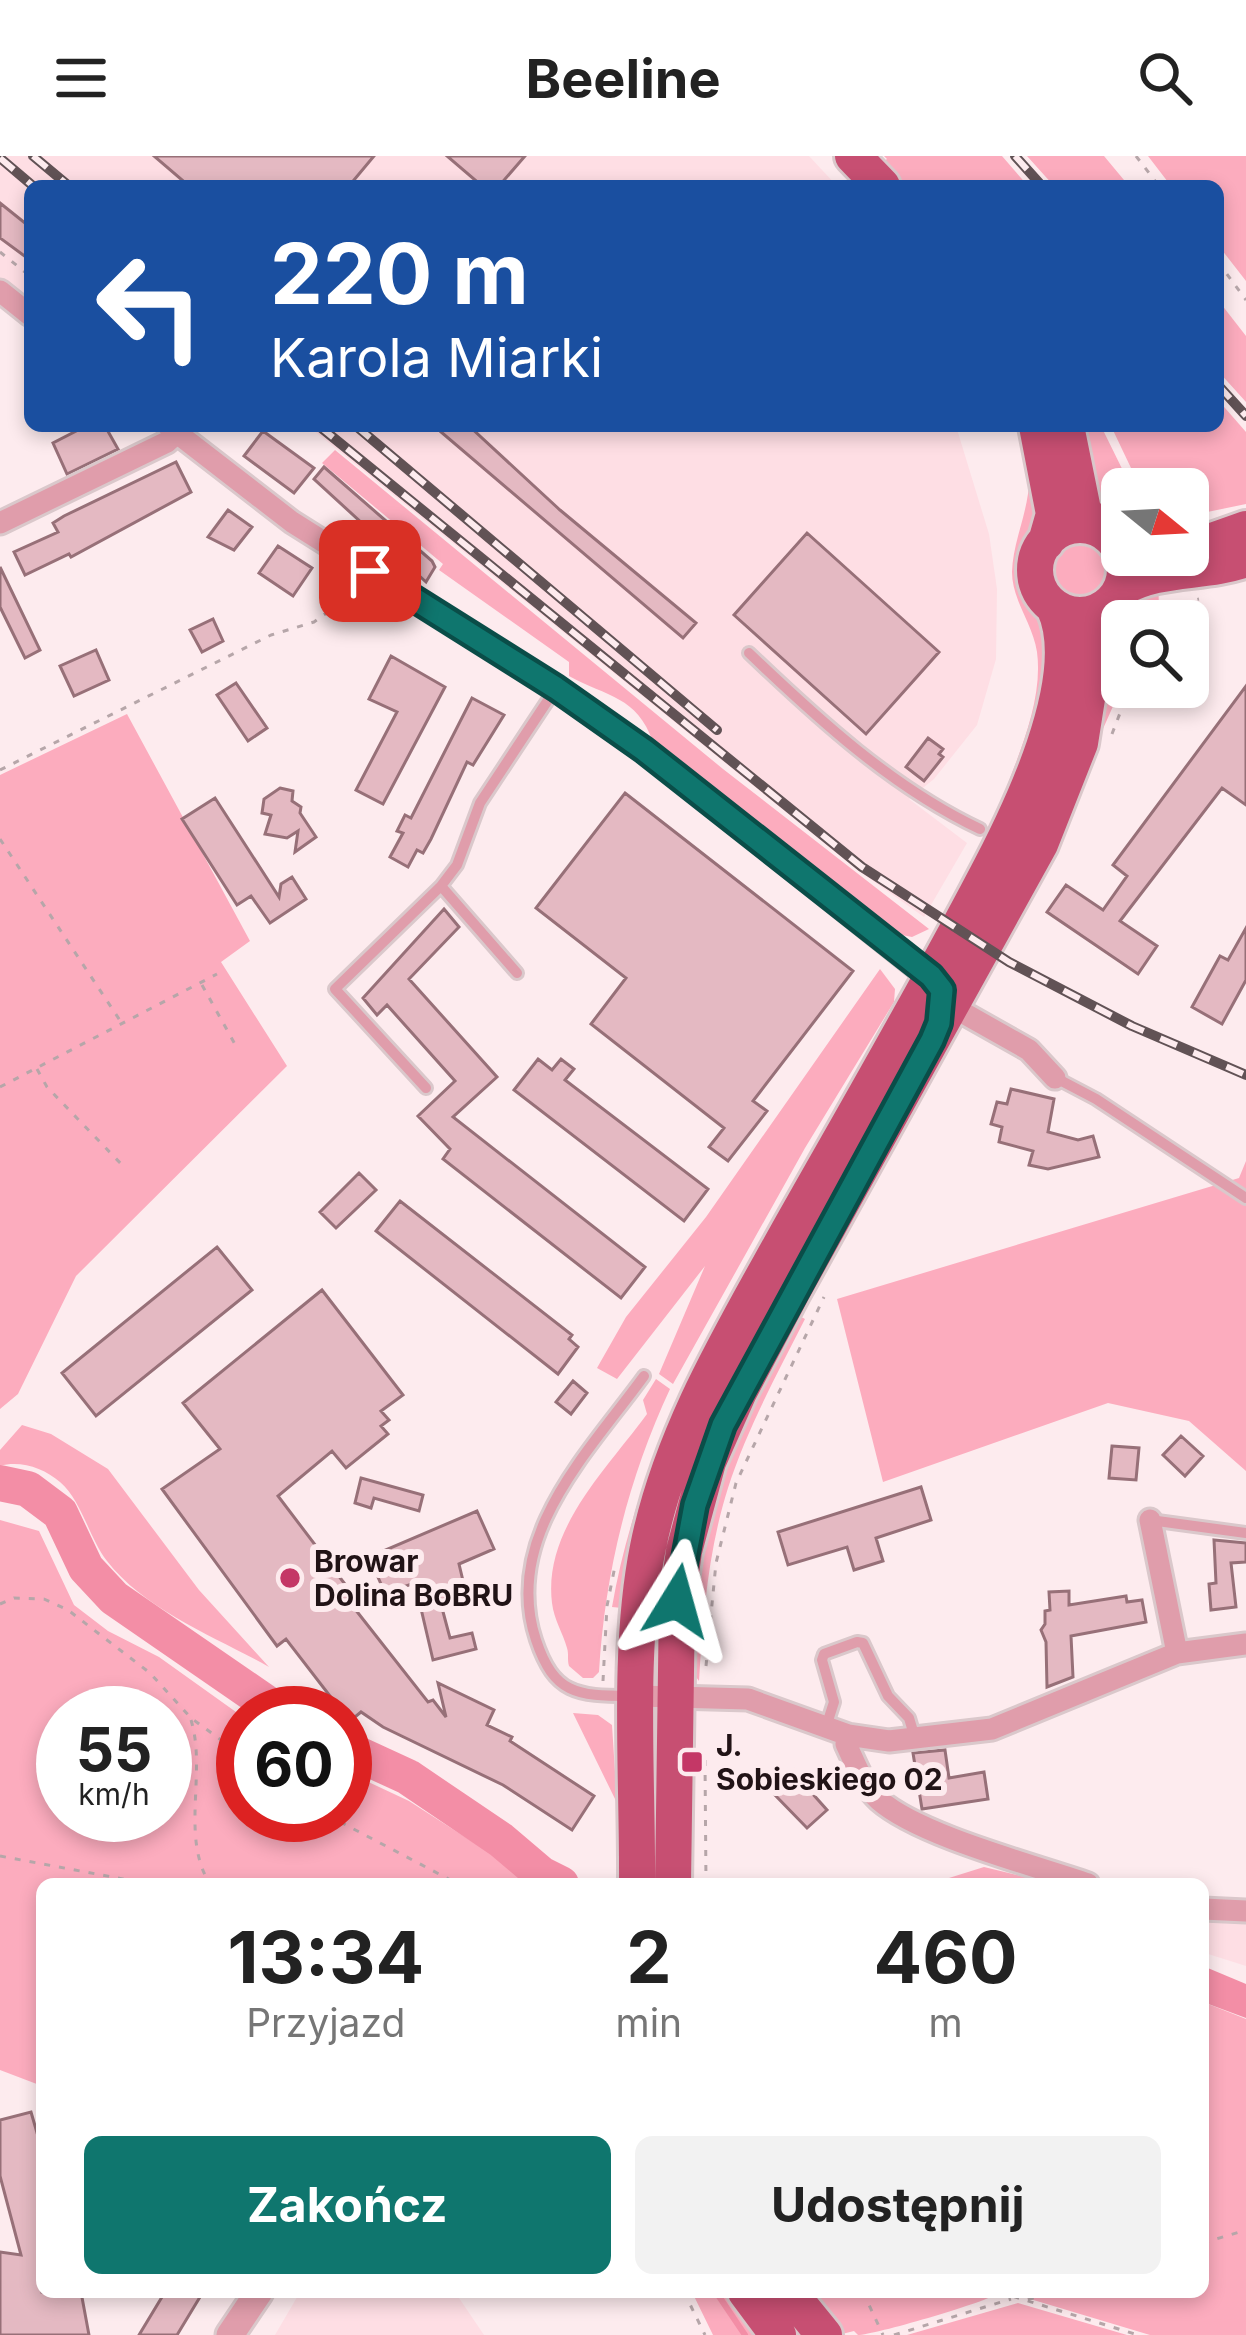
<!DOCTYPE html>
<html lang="pl">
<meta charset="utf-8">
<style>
:root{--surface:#fff;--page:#f2f2f2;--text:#222;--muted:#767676;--accent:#0f766e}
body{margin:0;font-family:Inter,sans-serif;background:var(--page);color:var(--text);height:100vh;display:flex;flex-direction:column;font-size:45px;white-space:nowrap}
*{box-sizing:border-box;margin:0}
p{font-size:39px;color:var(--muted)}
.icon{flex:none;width:66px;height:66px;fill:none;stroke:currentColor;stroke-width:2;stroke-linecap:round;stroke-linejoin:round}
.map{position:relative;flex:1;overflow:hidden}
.side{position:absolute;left:36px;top:1722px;width:1173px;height:420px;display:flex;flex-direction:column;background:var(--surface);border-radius:18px;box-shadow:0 6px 18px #0003}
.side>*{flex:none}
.guide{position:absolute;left:24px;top:24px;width:1200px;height:252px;border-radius:18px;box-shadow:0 6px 18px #0003;background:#1a4fa0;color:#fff;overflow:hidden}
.needle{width:78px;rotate:108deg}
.fabs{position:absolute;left:1101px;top:312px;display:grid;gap:24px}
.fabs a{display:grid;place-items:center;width:108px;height:108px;border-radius:18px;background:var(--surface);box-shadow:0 6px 18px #0003;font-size:60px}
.speed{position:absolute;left:36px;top:1530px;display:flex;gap:24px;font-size:60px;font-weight:700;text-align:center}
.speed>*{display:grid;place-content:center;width:156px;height:156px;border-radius:50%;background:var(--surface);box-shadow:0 6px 18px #0003;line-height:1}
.speed small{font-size:30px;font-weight:400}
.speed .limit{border:18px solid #d22;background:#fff;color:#111}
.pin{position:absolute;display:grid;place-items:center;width:102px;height:102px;color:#fff;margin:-51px;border-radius:24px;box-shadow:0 6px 18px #0006}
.me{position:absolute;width:132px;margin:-66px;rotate:8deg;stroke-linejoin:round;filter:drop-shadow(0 0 9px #0008)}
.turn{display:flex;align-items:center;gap:42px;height:252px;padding:0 48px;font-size:54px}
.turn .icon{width:156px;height:156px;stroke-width:2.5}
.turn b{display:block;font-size:84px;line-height:102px}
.eta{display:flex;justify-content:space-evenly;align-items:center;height:204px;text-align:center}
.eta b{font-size:72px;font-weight:700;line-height:84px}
.primary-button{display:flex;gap:24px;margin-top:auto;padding:24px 48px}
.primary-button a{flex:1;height:138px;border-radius:18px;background:var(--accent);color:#fff;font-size:48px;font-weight:700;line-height:138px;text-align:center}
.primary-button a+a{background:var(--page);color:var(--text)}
header{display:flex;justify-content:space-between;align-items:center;height:156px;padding:0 48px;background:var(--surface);font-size:54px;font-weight:700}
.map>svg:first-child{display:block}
.built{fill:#fedee4}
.green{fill:#fcacbe;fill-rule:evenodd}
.water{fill:#f38ea6}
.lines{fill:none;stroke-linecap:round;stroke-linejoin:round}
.stream{stroke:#f38ea6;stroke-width:6}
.river{stroke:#f38ea6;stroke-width:36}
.building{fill:#e4b9c2;stroke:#977078;stroke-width:3}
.service-casing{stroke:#dac8cb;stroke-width:16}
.minor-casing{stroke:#dac8cb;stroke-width:27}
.tertiary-casing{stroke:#dac8cb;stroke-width:33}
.primary-casing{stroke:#dac8cb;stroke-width:42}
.path{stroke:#b6a6a9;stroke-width:3;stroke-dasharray:6 9;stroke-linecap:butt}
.service{stroke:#e09dab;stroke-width:10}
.minor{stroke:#e09dab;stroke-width:21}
.tertiary{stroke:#e09dab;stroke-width:27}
.primary{stroke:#c74f72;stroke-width:36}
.rail-casing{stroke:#615255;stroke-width:10}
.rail{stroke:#fdebee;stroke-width:6;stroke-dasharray:18;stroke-linecap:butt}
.route-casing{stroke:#0a4d48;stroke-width:30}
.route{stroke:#0f766e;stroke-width:21}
.poi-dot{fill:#c43766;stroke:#fdebee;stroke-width:4.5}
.labels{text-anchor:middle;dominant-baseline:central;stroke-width:12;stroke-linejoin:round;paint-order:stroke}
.poi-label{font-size:30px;font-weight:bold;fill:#211316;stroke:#fdebee;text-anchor:start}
</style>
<header><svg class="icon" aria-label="menu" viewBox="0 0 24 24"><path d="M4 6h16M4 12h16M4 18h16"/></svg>Beeline<svg class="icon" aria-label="search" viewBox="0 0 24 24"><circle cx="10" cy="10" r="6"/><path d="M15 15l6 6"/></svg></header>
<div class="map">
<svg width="1246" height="2179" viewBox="0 0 1246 2179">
<rect width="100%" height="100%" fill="#fdebee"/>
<path class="built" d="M 0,0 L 809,0 L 837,30 L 30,30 L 30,147 L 0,122 Z
M 308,270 L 956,270 L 989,378 L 997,433 L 996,503 L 977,569 L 934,623 L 909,643 L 967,687 L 924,761 L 859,715 Z
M 1203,1761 L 1246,1768 L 1246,1810 L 1205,1797 Z
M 300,2136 L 455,2136 L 484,2179 L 275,2179 Z"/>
<path class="green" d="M 884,0 L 1002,0 L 1028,30 L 902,30 L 880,8 L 887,3 Z
M 1027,0 L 1104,0 L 1129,30 L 1054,30 Z
M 1148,0 L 1246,0 L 1246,125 L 1218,89 L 1218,30 L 1171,30 Z
M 1218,144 L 1246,180 L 1246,246 L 1218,215 Z
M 1218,244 L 1246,276 L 1246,348 L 1188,360 L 1188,333 L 1141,333 L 1111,270 L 1218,270 Z
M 1073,270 L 1101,270 L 1132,333 L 1122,333 L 1122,370 L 1103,359 Z
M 335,294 L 723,613 L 929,773 L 912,781 L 902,779 L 653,586 C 637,540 607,541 569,520 L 569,506 L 439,414 L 443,408 L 322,307 Z
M 1029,316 L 1044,348 C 1033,378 1011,411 1027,442 C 1034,455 1044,463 1051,475 L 1038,572 L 998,656 C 1014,607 1044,549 1037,496 C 1033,468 1012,444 1012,416 C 1013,382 1031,352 1029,316 Z
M1052 416a30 30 0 1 1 60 0a30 30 0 1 1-60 0Z
M 1158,426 L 1159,450 L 1152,465 L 1122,465 L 1122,530 L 1102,575 L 1098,571 L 1117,464 L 1141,435 Z
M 127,558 L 250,785 L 221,806 L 287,910 L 76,1120 L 18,1238 L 0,1253 L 0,619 Z
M 880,813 L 895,833 L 894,846 L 805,992 L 673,1228 L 659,1218 L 705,1110 L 617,1223 L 597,1212 L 626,1161 L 706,1061 Z
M 859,920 L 622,1452 L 612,1451 C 646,1255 760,1089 859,920 Z
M 1246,1005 L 1246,1315 L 1189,1265 L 1108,1247 L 883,1326 L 837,1143 L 1239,1022 Z
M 796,1158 L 805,1163 C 777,1218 747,1273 728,1332 C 708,1395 703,1460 699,1525 L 686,1507 L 711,1331 Z
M 656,1223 L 670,1233 C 628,1323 605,1417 599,1516 L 593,1522 L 583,1522 L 569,1510 C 567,1504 569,1498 567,1492 C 563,1477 554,1464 552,1447 C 543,1373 607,1313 647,1258 L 643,1244 Z
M 22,1269 L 51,1278 L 108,1313 L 199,1434 L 269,1511 C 216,1481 146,1455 107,1405 C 89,1382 82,1345 60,1326 C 44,1312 20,1304 0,1310 L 0,1294 Z
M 0,1364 L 39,1375 L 74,1449 L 108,1475 L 159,1501 L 243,1561 L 243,1659 L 345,1659 L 345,1615 L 409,1645 L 538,1728 L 42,1728 L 42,1930 L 0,1914 ZM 63,1557 L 165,1557 L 165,1659 L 63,1659 Z
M 573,1557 L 598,1559 L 612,1569 L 617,1647 Z
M 984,1711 L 1055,1728 L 762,1728 L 762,1725 L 933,1727 Z
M 1203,1846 L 1246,1863 L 1246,2179 L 1150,2179 L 1007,2136 L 1203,2136 Z
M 692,2136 L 732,2136 L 764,2179 L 713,2179 Z
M 804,2136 L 993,2136 L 997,2138 C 983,2147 874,2179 858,2179 L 854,2175 L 838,2179 Z
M 1018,2147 L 1127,2179 L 907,2179 Z"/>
<path class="water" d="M 1203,1810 L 1246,1828 L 1246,1862 L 1203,1846 Z"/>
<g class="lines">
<path class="stream" d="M 716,2136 L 745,2179"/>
<path class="river" d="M 0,1327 L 28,1333 L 60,1357 L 86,1412 L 114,1442 L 281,1557
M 345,1592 L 408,1621 L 501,1684 L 541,1718 L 561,1728"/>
</g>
<path class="building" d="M 154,0 L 374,0 L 349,30 L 189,30 Z
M 447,0 L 525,0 L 499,30 L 482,30 Z
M 0,47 L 30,71 L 30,104 L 0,82 Z
M 86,270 L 105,270 L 118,293 L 67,318 L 53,287 Z
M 434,270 L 469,270 L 560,354 L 696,467 L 683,482 Z
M 263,275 L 314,312 L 294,337 L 244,300 Z
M 176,306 L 191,336 L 71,401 L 69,398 L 25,419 L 14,396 L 58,376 L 53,367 L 64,360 Z
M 324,311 L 432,405 L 435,411 L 426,426 L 314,323 Z
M 228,354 L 252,371 L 234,394 L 208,381 Z
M 807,377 L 939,496 L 866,578 L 734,459 Z
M 278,390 L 312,412 L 293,440 L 259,417 Z
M 0,411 L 40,494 L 25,502 L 0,451 Z
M 213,463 L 223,485 L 202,496 L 190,474 Z
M 96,494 L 109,524 L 74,540 L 60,510 Z
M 391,500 L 445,531 L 383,648 L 356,634 L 397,556 L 369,543 Z
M 236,527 L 267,572 L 248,585 L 217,539 Z
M 1246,530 L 1246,649 L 1222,632 L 1120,765 L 1157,790 L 1138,818 L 1047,756 L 1066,729 L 1103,754 L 1127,720 L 1113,709 Z
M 472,542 L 504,559 L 473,609 L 467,606 L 431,683 L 423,697 L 417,694 L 408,711 L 390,701 L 403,677 L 397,675 L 405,659 L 411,662 Z
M 928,582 L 943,593 L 939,598 L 943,601 L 924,625 L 906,611 Z
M 280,632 L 293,635 L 292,645 L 301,651 L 300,657 L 316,681 L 295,696 L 298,675 L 287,682 L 265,678 L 271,659 L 262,657 L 264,643 Z
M 625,637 L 853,815 L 753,945 L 767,955 L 728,1005 L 709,991 L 724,972 L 591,868 L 626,822 L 536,752 Z
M 215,642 L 279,741 L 281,728 L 292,721 L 306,743 L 270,767 L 251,740 L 237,749 L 182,663 Z
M 444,753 L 459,771 L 409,823 L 497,921 L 453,961 L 645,1111 L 621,1142 L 443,1003 L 450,993 L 418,960 L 455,925 L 387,849 L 377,859 L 363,842 Z
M 1246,772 L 1246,824 L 1222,868 L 1192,851 L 1220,800 L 1228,804 Z
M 538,903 L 552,914 L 561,903 L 574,913 L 565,924 L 708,1033 L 684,1065 L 514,934 Z
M 1011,933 L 1054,943 L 1048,976 L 1078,984 L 1093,980 L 1099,1001 L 1048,1013 L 1029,1009 L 1033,995 L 999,986 L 1002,971 L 991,968 L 997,946 L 1007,948 Z
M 359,1017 L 376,1034 L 336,1072 L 320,1056 Z
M 400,1045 L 572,1179 L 569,1183 L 578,1191 L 558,1218 L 376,1075 Z
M 217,1091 L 252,1134 L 96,1260 L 62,1217 Z
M 322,1134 L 403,1239 L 381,1255 L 389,1264 L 381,1270 L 388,1278 L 346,1312 L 332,1295 L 278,1340 L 357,1444 L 351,1448 L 428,1546 L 433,1544 L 446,1561 L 438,1527 L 494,1554 L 487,1569 L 512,1581 L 510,1585 L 594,1640 L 572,1674 L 503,1629 L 383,1571 L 361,1556 L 355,1561 L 340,1553 L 286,1483 L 277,1490 L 162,1333 L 220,1293 L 183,1247 Z
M 573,1225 L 587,1237 L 571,1258 L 556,1246 Z
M 1181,1280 L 1203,1300 L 1185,1320 L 1163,1299 Z
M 1112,1290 L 1139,1292 L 1136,1324 L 1109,1322 Z
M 361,1322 L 423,1339 L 419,1355 L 374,1342 L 371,1352 L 355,1347 Z
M 921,1331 L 931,1364 L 876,1382 L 883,1405 L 854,1414 L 847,1391 L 788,1409 L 778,1376 Z
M 477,1355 L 494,1393 L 459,1408 L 468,1446 L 442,1452 L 450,1482 L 472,1477 L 476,1493 L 433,1504 L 415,1427 L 385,1437 L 369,1401 Z
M 1214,1384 L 1246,1387 L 1246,1406 L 1231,1407 L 1236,1451 L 1211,1454 L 1209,1428 L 1216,1427 Z
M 1069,1435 L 1069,1449 L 1126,1440 L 1127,1446 L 1142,1444 L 1146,1466 L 1071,1480 L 1073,1521 L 1047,1531 L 1046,1486 L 1041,1474 L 1045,1468 L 1045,1455 L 1050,1454 L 1049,1436 Z
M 945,1594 L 949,1622 L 984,1616 L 988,1643 L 922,1653 L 913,1597 Z
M 795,1618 L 827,1654 L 807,1672 L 774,1638 Z
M 31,1956 L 42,1994 L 42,2136 L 81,2136 L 89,2179 L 0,2179 L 0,2096 L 21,2099 L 0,2020 L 0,1964 Z
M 165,2136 L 203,2136 L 177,2179 L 139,2179 Z"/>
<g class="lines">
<defs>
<path id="service" d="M 749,497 C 818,563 893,632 980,673
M 441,730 L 517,817
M 1056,922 L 1096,943 L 1246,1042
M 426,932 L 335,833 L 441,730 L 457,709 L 480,647 L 556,532
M 1150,1364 L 1246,1377
M 629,1540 C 577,1540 554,1538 536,1484 C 502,1381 588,1297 644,1220
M 826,1571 L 834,1546 L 822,1504 L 824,1498 L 857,1486 L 863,1487 L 888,1540 L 909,1562 L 915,1582"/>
<path id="minor" d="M 0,135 L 30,159
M 168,270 L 292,366 L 556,532 L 644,594 L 936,827
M 0,367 L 167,286 L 177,277
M 951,850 L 1029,894 L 1055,922
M 1177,1497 L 1246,1488
M 638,1540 L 748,1543 L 848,1579 L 889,1585 L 992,1573 L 1177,1497 L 1150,1364
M 848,1579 L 846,1588 C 855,1607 863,1630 879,1644 C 920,1680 1034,1709 1088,1728
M 1203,1753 L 1246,1755"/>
<path id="tertiary" d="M 230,2179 L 259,2136"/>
<path id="primary" d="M 853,0 L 882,30
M 1037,270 L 1054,358 L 1046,386
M 1066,270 L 1083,354 L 1096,372
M1035 414a45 45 0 1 1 90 0a45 45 0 1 1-90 0Z
M 1188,388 L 1215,384 L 1246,373
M 1122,432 C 1160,410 1205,418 1246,403
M 637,1728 C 638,1622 627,1494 648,1391 C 671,1277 732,1177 788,1076 C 854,959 921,844 983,726 C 1018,661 1087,522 1054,451
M 673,1728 L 677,1445 L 684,1395 L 708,1306 L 739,1236 L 792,1136 L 1040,688 L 1080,587 L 1101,454
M 746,2136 L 778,2179
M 789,2136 L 824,2179"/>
</defs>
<use href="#service" class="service-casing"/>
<use href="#minor" class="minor-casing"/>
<use href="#tertiary" class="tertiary-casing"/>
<use href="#primary" class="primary-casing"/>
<path class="path" d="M 1136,0 L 1159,30
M 25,62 L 30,67
M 0,96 L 30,120
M 1218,106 L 1246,144
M 1159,465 L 1182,447 L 1199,443
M 1112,578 L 1130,531
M 0,614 L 271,479 L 314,466 L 361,432
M 0,683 L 121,866
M 202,829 L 236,890
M 37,913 L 47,931 L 126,1013
M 0,931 L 217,818
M 0,1448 L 14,1442 L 44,1443 L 68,1454 L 150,1517 L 191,1562 L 243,1600
M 706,1510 L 716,1407 L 736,1327 L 824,1141
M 603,1525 L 607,1450 L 615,1410
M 191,1564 C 207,1616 180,1681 210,1728
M 705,1604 L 706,1728
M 327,1659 L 458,1728
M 0,1700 L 150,1728
M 1203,2087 L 1246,2074
M 684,2136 L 705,2179
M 863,2136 L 883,2179
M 999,2136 L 1138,2179
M 1028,2144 L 1048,2136
M 894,2179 L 1011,2143"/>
<use href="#service" class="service"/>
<use href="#minor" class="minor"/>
<use href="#tertiary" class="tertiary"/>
<use href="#primary" class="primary"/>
<defs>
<path id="rail" d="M 33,0 L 69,30
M 1015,0 L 1042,30
M 0,2 L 33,30
M 1218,229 L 1246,260
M 319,270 L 862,711 L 1009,806 L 1132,870 L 1246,919
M 356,270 L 717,574"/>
</defs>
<use href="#rail" class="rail-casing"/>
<use href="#rail" class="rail"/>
</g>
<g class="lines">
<defs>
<path id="route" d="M 370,415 L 556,532 L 644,594 L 931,820 L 942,834 L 939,867 L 932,884 L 723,1269 L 695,1349 L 677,1445"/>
</defs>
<use href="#route" class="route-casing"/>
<use href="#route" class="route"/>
</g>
<g class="poi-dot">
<circle cx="290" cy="1422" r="12"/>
<rect x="680" y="1594" width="24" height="24" rx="6"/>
</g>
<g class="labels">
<g class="poi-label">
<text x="314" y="1405">Browar<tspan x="314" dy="34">Dolina BoBRU</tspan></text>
<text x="716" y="1589">J.<tspan x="716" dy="34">Sobieskiego 02</tspan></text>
</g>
</g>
</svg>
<div class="fabs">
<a><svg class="needle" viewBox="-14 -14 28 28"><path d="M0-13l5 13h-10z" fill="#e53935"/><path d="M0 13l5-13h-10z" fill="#767676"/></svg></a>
<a><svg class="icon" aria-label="search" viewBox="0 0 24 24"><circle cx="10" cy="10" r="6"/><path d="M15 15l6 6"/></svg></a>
</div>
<div class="speed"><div>55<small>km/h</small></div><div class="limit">60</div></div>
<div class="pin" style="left:370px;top:415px;background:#d93025"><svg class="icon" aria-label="arrive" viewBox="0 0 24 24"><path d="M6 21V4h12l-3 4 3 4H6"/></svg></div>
<svg class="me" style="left:677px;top:1445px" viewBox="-20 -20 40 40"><path d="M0-17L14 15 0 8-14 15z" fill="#0f766e" stroke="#fff" stroke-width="4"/></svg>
<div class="guide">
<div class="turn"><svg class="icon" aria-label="left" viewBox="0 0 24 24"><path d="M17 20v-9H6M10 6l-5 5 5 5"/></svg><div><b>220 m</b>Karola Miarki</div></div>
</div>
<section class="side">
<div class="eta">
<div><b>13:34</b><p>Przyjazd</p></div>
<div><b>2</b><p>min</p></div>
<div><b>460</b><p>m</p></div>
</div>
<div class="primary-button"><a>Zakończ</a><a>Udostępnij</a></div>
</section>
</div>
